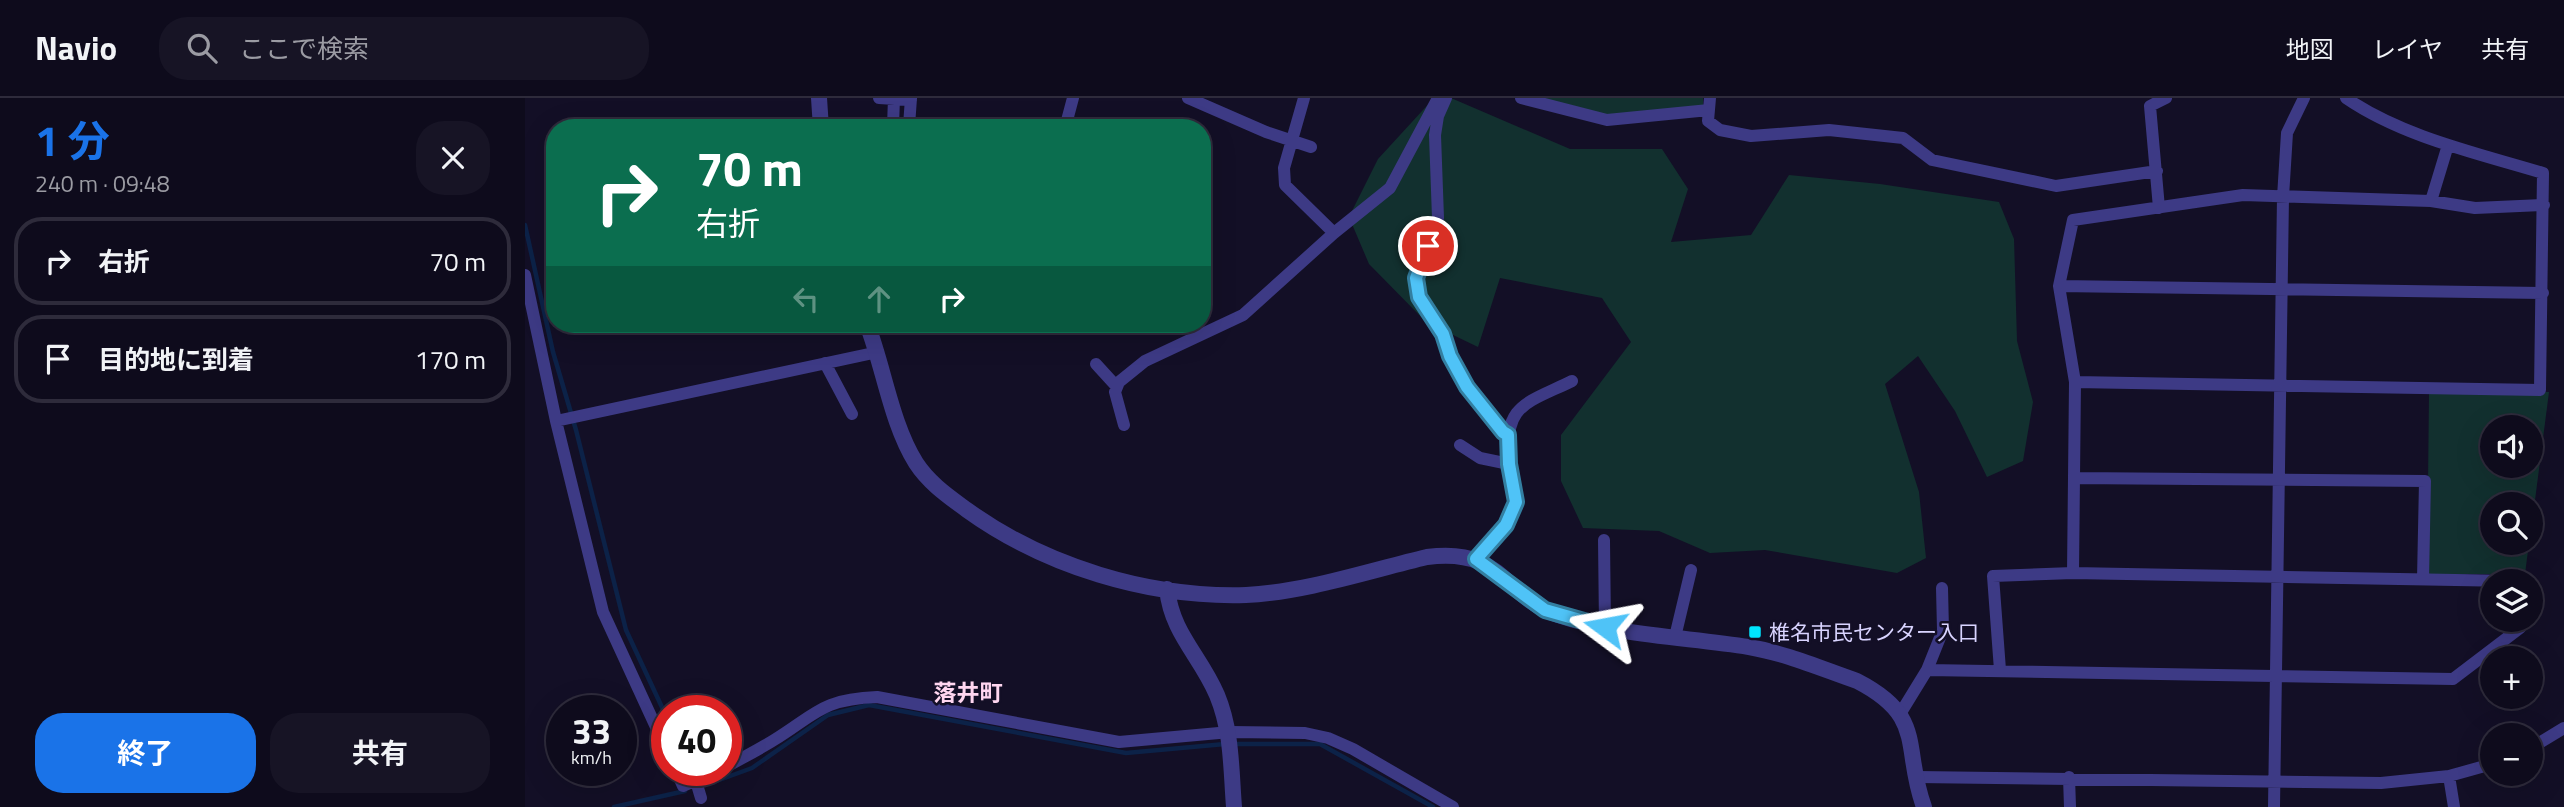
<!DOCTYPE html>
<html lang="ja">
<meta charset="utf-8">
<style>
:root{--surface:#0e0b1c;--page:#171425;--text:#f1f3f6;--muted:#9b9ba3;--line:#2e2b3b;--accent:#1a73e8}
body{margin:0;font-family:"Titillium Web","Noto Sans JP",sans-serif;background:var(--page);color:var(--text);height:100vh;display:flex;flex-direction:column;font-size:26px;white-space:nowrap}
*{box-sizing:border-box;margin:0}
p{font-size:23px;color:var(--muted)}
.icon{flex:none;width:38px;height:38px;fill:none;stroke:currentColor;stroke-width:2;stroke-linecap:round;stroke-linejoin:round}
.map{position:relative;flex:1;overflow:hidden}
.drawer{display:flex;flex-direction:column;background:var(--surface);width:525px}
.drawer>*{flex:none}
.guide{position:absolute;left:21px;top:21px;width:665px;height:214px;border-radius:28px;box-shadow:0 7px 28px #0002,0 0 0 2px var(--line);background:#0b6e4f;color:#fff;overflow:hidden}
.fabs{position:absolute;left:1955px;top:317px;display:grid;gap:14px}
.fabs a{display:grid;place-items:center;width:63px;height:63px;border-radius:50%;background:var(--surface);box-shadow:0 7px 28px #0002,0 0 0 2px var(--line);font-size:35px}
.speed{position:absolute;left:21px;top:597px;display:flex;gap:14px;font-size:35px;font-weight:700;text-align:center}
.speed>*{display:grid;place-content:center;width:91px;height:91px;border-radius:50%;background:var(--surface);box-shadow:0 7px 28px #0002,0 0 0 2px var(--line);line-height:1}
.speed small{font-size:18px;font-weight:400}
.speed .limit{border:10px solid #d22;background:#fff;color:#111}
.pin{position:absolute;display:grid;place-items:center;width:60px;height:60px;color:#fff;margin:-30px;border:4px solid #fff;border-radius:50%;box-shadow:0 2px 7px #0007}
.me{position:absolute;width:77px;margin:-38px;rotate:283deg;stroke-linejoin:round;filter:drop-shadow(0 0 5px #0008)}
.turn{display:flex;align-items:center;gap:24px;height:147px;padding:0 35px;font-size:32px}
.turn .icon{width:91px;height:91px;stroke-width:2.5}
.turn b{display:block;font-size:49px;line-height:60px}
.lanes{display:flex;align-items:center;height:66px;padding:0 35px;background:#0003;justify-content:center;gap:35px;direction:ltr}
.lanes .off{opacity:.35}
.round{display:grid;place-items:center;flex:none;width:74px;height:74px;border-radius:28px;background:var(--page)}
.head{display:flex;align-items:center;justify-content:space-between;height:119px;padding:0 35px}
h1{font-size:42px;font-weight:700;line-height:52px;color:var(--accent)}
.button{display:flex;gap:14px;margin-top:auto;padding:14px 35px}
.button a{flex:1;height:80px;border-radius:28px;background:var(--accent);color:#fff;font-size:28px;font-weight:700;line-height:80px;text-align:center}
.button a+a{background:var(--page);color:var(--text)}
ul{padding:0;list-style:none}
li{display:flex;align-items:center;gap:21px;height:88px;margin:0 14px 10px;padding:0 21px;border:4px solid var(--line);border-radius:28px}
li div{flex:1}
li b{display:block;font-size:26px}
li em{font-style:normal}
header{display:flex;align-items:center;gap:42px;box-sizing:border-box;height:98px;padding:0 35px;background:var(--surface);border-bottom:2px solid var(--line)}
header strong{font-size:33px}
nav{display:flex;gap:38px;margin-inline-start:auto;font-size:24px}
.search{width:490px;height:63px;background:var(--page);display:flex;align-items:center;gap:18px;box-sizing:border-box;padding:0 24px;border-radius:28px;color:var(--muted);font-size:26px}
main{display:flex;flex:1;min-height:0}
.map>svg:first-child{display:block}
.green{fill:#12302f;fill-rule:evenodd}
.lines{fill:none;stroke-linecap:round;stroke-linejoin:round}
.stream{stroke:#0c2248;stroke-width:4.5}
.minor{stroke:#3d3a85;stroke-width:12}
.tertiary{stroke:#3d3a85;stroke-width:16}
.route-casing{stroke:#337fa1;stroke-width:18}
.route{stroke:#4fc3f7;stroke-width:12}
.poi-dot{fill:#00e5ff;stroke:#130f26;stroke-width:2.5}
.labels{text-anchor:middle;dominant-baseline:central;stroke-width:5;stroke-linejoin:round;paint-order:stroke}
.poi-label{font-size:21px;fill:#d9d4ff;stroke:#130f26;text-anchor:start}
.neighbourhood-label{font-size:23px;font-weight:bold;fill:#ffd6f0;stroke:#130f26}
</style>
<header>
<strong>Navio</strong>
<div class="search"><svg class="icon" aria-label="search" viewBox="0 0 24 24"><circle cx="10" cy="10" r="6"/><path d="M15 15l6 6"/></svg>ここで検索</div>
<nav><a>地図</a><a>レイヤ</a><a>共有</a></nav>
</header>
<main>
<section class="drawer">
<div class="head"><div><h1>1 分</h1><p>240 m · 09:48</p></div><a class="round"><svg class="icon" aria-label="close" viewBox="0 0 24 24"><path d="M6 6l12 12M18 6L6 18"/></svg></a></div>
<ul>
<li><svg class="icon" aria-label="right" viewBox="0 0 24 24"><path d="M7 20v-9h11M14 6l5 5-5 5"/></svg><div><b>右折</b></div><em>70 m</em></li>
<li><svg class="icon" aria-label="arrive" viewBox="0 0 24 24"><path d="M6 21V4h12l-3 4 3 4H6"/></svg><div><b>目的地に到着</b></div><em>170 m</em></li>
</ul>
<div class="button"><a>終了</a><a>共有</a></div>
</section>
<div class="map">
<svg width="2039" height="709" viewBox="0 0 2039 709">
<rect width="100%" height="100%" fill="#130f26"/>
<path class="green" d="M 909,0 L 926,0 L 1045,51 L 1137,51 L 1163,91 L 1146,144 L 1226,137 L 1264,77 L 1355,86 L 1474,104 L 1489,141 L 1492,243 L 1508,304 L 1498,363 L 1462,379 L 1430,313 L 1393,258 L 1360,286 L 1394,394 L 1401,460 L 1372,475 L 1240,452 L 1185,455 L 1134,433 L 1058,430 L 1036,383 L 1036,337 L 1106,244 L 1077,200 L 975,180 L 953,249 L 901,224 L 844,166 L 824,119 L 853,61 Z
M 1012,0 L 1178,0 L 1178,8 L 1083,19 Z
M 2024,294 L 2006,433 L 2006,406 L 1967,406 L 1967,444 L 2004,445 L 2000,476 L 1902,476 L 1904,295 ZM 1967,329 L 2006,329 L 2006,368 L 1967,368 Z"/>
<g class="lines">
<path class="stream" d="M 0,127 L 28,254 L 51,332 L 101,532 L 142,620
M 708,646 L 795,646 L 908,709
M 175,689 L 227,670 L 303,617 L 344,607 L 601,655 L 700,646
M 89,709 L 160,693"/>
<path class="minor" d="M 354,0 L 386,2
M 663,0 L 741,34 L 786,49
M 779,0 L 759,70 L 760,87 L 809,135
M 921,0 L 913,18 L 910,37 L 913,120 L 891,180 L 894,199 L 918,236 L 925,258 L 942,288 L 978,334 L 983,337
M 996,0 L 1082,22 L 1184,12
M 1185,0 L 1183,23 L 1195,32 L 1226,38 L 1304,32 L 1378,40 L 1407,62 L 1531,88 L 1632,73
M 368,28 L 369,0
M 384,28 L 386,0
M 540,30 L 548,0
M 1906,103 L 1923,47
M 1634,110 L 1625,8 L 1641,0
M 0,177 L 31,323 L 78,514 L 142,653
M 1534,188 L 2018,195
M 300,265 L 327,316
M 571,266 L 592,289
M 1550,284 L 2015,292 L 2018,75 C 1952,55 1878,39 1821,0
M 31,323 L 353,254
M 599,327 L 590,294 L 594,284 L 620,263 L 718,217 L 809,135 L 865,90 L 913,0
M 935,347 L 955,360 L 984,366
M 1549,380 L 1900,383 L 1898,481
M 1079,442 L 1080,529
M 952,461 C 965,445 989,425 991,403 C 992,392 985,378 984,366 C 978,306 1000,306 1047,283
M 1548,475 L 1550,284 L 1534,188 L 1548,122 L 1718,97 L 1906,103 L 1950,110 L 2019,107
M 1150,539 L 1166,472
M 1402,572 L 1418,532 L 1417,490
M 1475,572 L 1468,478 L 1548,475 L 1987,483
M 1375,616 L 1402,572 L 1928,581 L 1995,530 L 1994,522
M 2006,650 L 2039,630
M 201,669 C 217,660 233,652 249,642 C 291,616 297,601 352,599 L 594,644 L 705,634 L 780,635 L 803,640 L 828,651 L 928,709
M 151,672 L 158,688 L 193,672
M 1924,678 L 1929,709
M 1392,679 L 1856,685 L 1924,678 L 1967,666
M 1544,679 L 1545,709
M 170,680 L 176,700
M 1749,709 L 1758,99 L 1762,35 L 1779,0"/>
<path class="tertiary" d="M 294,0 L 296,30
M 342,226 C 359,270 366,325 391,365 C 404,385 423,398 442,412 C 520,468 623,500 721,497 C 781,494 843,473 902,459 C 979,449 977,498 1033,517 C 1094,538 1161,539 1224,549 C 1260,555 1297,571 1332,583 C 1402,619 1377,649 1399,709
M 642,491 C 647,536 675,557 692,597 C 707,633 706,671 709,709"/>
</g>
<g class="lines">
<defs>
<path id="route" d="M 903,148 L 891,180 L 894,199 L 918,236 L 925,258 L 942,289 L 978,334 L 983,337 L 984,366 L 991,404 L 981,427 L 951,461 L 1020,512 L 1080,529"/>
</defs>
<use href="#route" class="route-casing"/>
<use href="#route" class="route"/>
</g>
<rect class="poi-dot" x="1223" y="527" width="14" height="14" rx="3.5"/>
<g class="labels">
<g class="poi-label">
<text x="1244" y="534">椎名市民センター入口</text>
</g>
<g class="neighbourhood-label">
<text x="443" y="594">落井町</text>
</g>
</g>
</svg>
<div class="fabs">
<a><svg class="icon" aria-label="sound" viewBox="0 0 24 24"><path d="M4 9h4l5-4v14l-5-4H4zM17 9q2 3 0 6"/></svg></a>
<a><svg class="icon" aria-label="search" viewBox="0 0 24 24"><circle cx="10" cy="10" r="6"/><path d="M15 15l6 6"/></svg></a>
<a><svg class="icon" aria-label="layers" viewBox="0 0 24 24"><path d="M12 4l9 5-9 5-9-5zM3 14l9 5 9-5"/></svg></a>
<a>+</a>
<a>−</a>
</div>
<div class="speed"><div>33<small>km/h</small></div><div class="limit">40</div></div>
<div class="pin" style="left:903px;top:148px;background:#d93025"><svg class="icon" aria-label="arrive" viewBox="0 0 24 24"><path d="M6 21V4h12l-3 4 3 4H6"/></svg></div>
<svg class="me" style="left:1080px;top:529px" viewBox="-20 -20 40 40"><path d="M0-17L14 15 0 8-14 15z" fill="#4fc3f7" stroke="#fff" stroke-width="4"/></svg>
<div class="guide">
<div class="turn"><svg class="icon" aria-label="right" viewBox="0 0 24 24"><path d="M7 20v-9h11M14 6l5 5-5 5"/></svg><div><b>70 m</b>右折</div></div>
<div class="lanes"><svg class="icon off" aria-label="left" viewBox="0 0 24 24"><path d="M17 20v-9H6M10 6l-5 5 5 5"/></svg><svg class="icon off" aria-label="ahead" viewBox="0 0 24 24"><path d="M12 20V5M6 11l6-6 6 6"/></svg><svg class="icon" aria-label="right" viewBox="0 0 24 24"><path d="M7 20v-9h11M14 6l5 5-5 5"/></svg></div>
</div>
</div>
</main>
